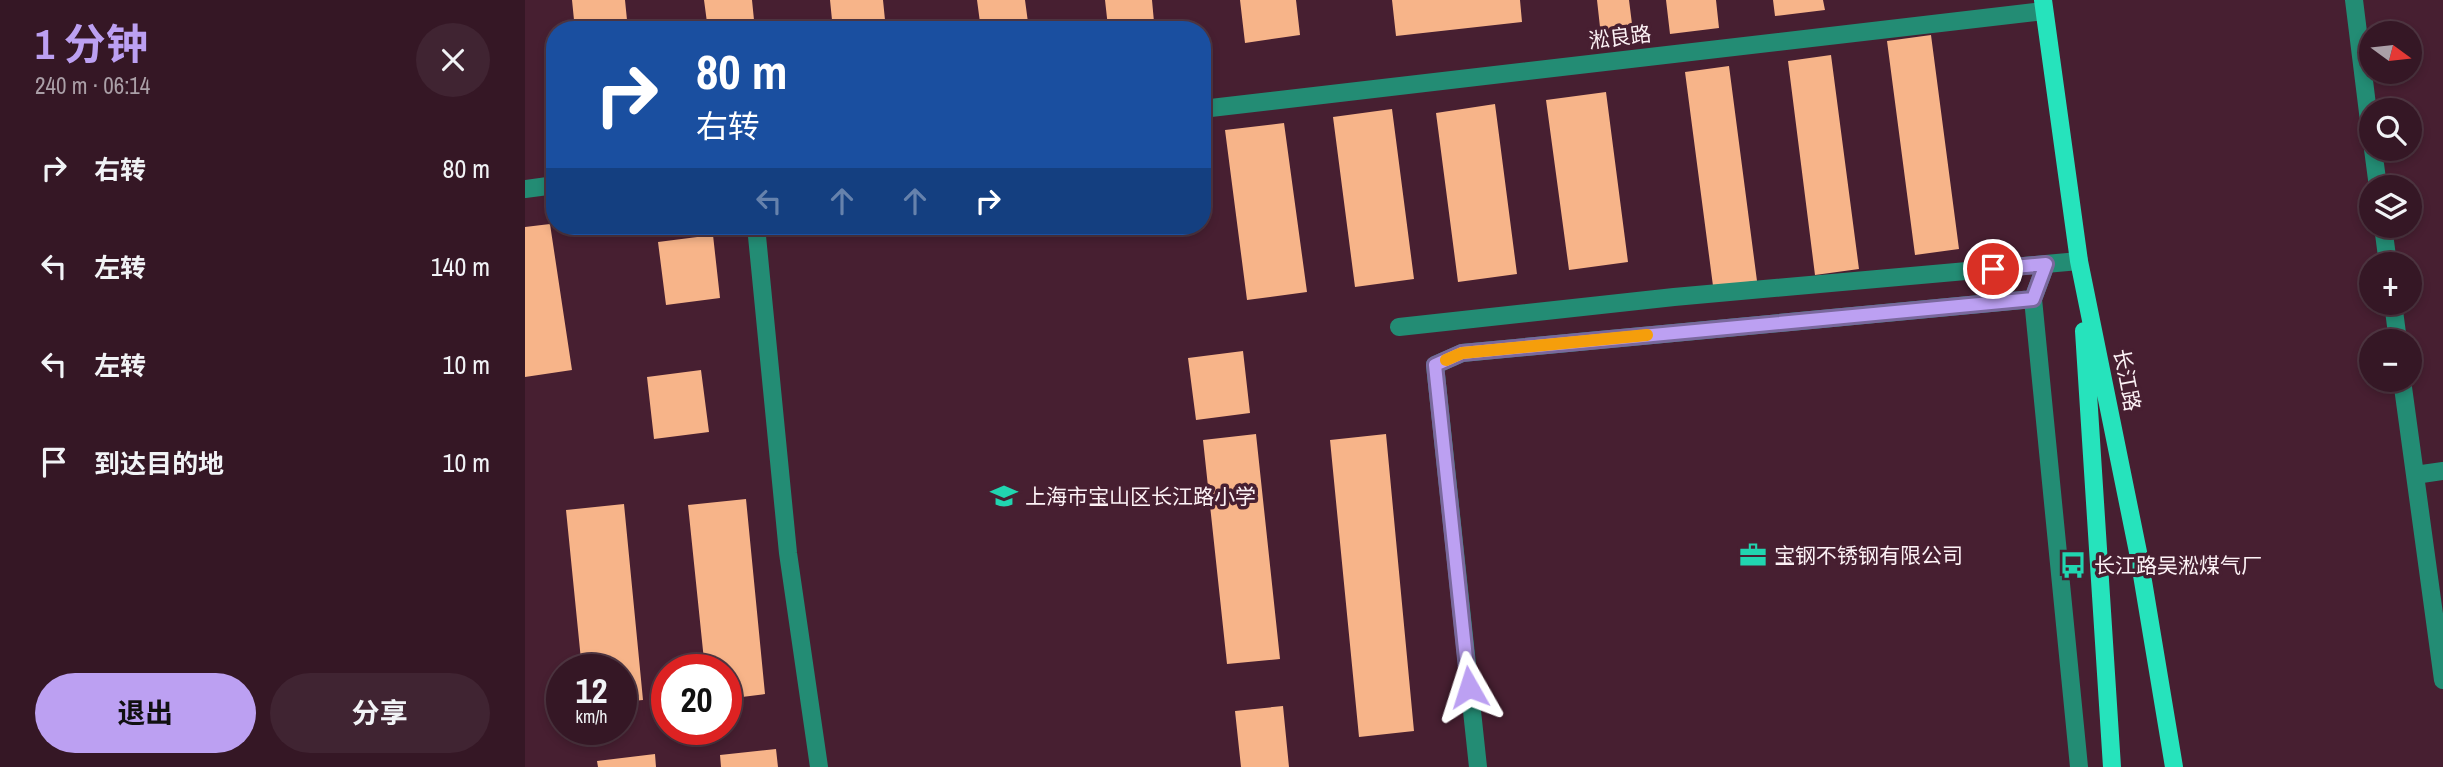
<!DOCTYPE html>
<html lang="zh">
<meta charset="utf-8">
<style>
:root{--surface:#351725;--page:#402432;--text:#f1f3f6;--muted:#aa9fa7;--line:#4f3642;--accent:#bca0f2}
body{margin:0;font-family:"Archivo Narrow","Noto Sans SC",sans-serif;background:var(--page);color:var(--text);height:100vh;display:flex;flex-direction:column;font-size:26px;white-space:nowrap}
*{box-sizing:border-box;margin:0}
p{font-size:23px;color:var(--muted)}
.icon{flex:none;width:38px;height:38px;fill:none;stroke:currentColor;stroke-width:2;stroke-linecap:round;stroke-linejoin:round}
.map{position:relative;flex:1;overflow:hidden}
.sheet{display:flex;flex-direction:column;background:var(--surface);width:525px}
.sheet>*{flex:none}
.top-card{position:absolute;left:21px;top:21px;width:665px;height:214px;border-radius:28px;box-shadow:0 4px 10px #0003,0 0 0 2px var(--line);background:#1a4fa0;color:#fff;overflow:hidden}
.needle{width:46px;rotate:105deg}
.tools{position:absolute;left:1834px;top:21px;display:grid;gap:14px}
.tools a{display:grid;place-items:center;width:63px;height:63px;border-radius:50%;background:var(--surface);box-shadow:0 4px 10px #0003,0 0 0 2px var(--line);font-size:35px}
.speed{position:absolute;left:21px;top:654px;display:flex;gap:14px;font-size:35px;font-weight:700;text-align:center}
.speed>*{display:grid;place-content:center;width:91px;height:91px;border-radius:50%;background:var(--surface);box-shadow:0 4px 10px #0003,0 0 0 2px var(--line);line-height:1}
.speed small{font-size:18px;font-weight:400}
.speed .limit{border:10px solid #d22;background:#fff;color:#111}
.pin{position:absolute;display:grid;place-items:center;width:60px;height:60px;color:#fff;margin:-30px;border:4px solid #fff;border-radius:50%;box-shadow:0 2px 7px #0007}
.me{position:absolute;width:77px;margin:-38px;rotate:354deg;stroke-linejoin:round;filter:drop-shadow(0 0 5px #0008)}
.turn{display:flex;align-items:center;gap:24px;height:147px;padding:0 35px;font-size:32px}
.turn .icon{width:91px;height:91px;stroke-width:2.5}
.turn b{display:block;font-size:49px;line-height:60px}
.lanes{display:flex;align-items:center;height:66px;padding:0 35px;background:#0003;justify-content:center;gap:35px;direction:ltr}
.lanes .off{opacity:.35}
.round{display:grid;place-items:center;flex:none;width:74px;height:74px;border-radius:37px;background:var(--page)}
.summary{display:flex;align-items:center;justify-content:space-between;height:119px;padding:0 35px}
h1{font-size:42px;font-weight:700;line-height:52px;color:var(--accent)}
.primary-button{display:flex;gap:14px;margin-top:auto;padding:14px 35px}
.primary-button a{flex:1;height:80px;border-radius:42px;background:var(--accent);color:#111;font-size:28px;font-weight:700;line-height:80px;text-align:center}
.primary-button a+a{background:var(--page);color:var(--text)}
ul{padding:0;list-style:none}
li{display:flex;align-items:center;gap:21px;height:98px;padding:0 35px}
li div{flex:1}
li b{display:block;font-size:26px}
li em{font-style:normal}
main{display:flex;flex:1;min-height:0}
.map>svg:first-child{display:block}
.building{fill:#f7b489}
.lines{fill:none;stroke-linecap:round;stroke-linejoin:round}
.minor{stroke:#238c74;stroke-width:18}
.major{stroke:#26e3bc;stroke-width:18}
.route-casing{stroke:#7a689d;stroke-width:18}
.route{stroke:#bca0f2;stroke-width:12}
.slow{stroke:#f59e0b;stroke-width:12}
.labels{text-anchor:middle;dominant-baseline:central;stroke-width:7;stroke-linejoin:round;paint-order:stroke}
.street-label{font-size:21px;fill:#fcf1f5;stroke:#471f31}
.poi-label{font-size:21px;fill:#fcf1f5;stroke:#471f31;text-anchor:start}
</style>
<main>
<section class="sheet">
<div class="summary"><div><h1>1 分钟</h1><p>240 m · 06:14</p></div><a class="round"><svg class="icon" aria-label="close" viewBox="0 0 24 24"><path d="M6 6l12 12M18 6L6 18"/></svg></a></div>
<ul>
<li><svg class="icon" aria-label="right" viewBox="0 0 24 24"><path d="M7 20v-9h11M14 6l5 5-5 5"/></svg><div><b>右转</b></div><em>80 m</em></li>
<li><svg class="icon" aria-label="left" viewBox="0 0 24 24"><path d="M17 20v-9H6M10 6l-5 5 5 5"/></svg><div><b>左转</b></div><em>140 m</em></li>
<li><svg class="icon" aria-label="left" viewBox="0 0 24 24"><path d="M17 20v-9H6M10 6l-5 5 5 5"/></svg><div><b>左转</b></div><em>10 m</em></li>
<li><svg class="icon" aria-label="arrive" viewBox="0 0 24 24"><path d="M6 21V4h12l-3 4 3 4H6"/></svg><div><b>到达目的地</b></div><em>10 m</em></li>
</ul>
<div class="primary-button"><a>退出</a><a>分享</a></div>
</section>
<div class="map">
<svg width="1918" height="767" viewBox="0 0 1918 767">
<rect width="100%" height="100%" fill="#471f31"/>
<path class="building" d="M 47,0 L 100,0 L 103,30 L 50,30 Z
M 179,0 L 227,0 L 230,30 L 183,30 Z
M 305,0 L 358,0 L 361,30 L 308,30 Z
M 452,0 L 500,0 L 504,30 L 456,30 Z
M 580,0 L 627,0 L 629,22 L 583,27 Z
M 715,0 L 771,0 L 775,35 L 720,43 Z
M 867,0 L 995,0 L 997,22 L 871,36 Z
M 1072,0 L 1104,0 L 1108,32 L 1076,36 Z
M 1141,0 L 1191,0 L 1194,28 L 1145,34 Z
M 1248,0 L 1298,0 L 1300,10 L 1250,16 Z
M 1406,35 L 1434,249 L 1390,255 L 1362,41 Z
M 1306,55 L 1334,269 L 1290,275 L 1263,61 Z
M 1204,66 L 1232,281 L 1188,286 L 1160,72 Z
M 1081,92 L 1103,262 L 1044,270 L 1021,100 Z
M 970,104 L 992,274 L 933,282 L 911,113 Z
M 867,109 L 889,279 L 830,287 L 808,117 Z
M 759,123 L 782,292 L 722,300 L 700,130 Z
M 25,224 L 47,370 L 0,377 L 0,227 Z
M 188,235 L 195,298 L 141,305 L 133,242 Z
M 718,351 L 725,413 L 671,420 L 663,358 Z
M 176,370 L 184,432 L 129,439 L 122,377 Z
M 731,434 L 755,659 L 702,664 L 678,440 Z
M 861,434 L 889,731 L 834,737 L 805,440 Z
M 221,499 L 240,694 L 201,699 L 201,670 L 180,670 L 163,505 Z
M 99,504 L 118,700 L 96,702 L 96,670 L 57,670 L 41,510 Z
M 758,706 L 764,767 L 716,767 L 710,711 Z
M 251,749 L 253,767 L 196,767 L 195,755 Z
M 130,754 L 131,767 L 73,767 L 72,761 Z"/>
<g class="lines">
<path class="minor" d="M 1829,0 L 1846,137
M 677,109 L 1519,11
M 1848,149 L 1853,187
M 0,189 L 30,185
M 231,226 L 263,553 L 294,767
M 1858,226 L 1863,264
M 1508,299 L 1554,767
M 1868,303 L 1873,341
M 874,327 L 1149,297 L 1554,261
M 1877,380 L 1890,475
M 1918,471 L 1890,475 L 1918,680
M 953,767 L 910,365 L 937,353 L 1508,299 L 1521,264"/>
<path class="major" d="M 1518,0 L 1554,261 L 1614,557 L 1649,767
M 1559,331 L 1587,767"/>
</g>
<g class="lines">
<defs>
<path id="route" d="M 944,687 L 910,365 L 937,353 L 1508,299 L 1521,264 L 1468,269"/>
</defs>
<use href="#route" class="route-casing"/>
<use href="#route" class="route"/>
<path class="slow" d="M 921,360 L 937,353 L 1122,335"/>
</g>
<defs>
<symbol id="school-bare" viewBox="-9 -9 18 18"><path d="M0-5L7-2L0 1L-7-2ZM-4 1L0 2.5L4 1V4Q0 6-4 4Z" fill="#21d5b0" stroke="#471f31" stroke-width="2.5" paint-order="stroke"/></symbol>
<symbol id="office-bare" viewBox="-9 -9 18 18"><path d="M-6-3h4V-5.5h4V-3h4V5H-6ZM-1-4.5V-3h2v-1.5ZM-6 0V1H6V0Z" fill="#21d5b0" stroke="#471f31" stroke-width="2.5" paint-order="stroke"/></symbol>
<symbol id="bus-bare" viewBox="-9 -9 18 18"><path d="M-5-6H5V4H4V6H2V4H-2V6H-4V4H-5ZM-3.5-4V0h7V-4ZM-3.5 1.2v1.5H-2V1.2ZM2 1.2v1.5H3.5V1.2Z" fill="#21d5b0" stroke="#471f31" stroke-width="2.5" paint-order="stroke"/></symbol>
</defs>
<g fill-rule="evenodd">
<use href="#school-bare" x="460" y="477" width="38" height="38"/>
<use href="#office-bare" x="1209" y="536" width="38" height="38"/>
<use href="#bus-bare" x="1529" y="546" width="38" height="38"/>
</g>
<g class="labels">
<g class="street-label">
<text transform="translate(1095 37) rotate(-7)">淞良路</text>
<text transform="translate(1602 380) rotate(79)">长江路</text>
</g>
<g class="poi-label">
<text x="500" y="496">上海市宝山区长江路小学</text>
<text x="1249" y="555">宝钢不锈钢有限公司</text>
<text x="1569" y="565">长江路吴淞煤气厂</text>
</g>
</g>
</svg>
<div class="tools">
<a><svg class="needle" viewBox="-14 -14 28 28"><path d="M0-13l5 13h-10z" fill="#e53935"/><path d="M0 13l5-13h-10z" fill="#aa9fa7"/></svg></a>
<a><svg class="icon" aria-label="search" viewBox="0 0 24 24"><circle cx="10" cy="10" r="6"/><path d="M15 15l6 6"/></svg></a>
<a><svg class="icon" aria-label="layers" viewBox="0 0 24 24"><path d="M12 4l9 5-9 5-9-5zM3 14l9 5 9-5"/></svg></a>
<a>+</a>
<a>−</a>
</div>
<div class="speed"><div>12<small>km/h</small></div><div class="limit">20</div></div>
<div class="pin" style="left:1468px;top:269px;background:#d93025"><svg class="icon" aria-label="arrive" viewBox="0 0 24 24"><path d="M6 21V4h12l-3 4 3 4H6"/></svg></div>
<svg class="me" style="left:944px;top:687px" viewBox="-20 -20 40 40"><path d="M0-17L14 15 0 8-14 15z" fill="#bca0f2" stroke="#fff" stroke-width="4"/></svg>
<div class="top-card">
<div class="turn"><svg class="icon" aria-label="right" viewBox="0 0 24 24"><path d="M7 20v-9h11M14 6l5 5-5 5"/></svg><div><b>80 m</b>右转</div></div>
<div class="lanes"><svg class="icon off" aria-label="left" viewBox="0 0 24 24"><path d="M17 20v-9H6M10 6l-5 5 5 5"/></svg><svg class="icon off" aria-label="ahead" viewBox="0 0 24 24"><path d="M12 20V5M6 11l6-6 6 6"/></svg><svg class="icon off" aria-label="ahead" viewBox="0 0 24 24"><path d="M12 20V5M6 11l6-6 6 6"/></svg><svg class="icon" aria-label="right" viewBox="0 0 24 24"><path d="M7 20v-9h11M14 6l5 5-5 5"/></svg></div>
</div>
</div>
</main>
